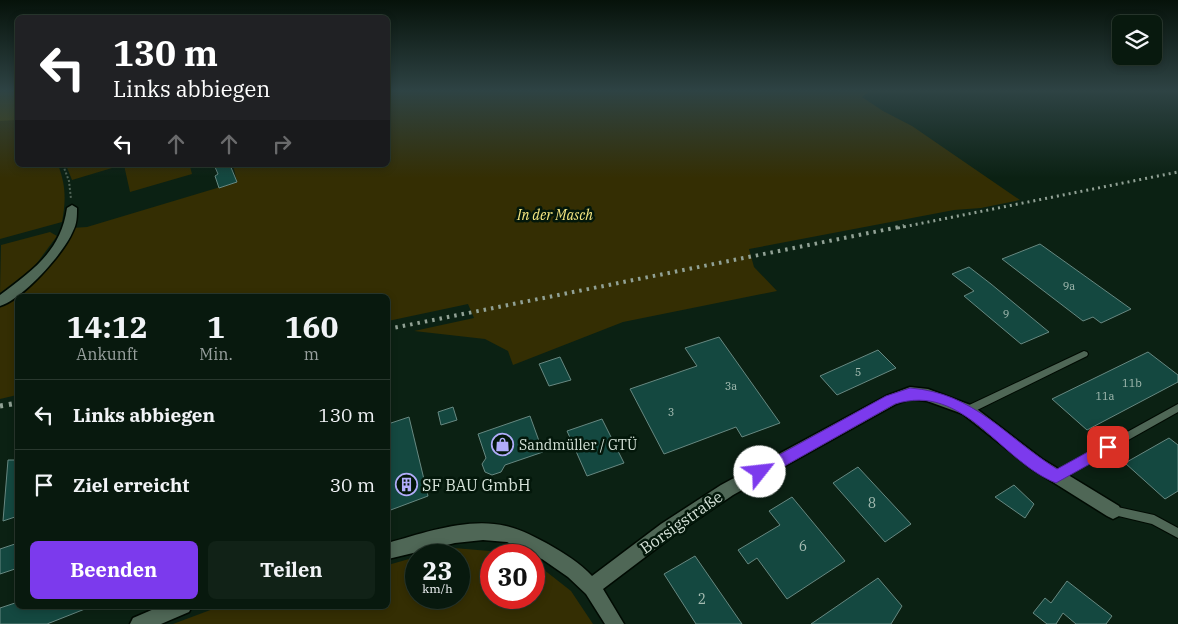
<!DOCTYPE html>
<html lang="de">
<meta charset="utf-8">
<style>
:root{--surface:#08190e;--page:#112217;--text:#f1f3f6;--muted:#98a09e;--line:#29382e;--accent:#7c3aed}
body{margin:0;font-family:"IBM Plex Serif",serif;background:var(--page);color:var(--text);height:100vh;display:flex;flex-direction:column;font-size:19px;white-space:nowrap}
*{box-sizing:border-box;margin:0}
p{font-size:16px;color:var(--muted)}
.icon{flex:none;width:28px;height:28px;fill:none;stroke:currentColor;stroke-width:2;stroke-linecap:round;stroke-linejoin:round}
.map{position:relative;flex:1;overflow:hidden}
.panel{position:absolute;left:15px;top:294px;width:375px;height:315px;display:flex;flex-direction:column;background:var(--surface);border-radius:8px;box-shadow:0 2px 8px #0003,0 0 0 1px var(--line)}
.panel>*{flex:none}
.banner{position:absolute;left:15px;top:15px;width:375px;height:152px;border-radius:8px;box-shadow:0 2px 8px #0003,0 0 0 1px var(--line);background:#202124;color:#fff;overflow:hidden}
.buttons{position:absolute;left:1112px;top:15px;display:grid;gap:10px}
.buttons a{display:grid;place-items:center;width:50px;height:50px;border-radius:8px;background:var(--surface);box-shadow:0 2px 8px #0003,0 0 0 1px var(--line);font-size:25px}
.speed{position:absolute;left:405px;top:544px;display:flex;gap:10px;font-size:25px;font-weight:700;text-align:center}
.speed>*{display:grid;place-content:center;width:65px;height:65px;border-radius:50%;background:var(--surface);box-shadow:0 2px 8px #0003,0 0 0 1px var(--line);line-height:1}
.speed small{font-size:12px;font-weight:400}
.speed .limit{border:8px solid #d22;background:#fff;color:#111}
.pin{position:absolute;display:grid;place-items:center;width:42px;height:42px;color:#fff;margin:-21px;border-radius:10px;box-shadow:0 2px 8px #0006}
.me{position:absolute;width:55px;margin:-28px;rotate:61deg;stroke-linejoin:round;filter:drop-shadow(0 0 4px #0008)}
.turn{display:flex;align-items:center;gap:18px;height:105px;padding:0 15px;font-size:22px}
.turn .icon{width:65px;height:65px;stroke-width:2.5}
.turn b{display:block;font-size:35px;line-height:42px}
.lanes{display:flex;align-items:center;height:48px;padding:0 15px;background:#0003;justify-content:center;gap:25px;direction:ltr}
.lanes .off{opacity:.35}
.eta{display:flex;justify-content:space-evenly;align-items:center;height:85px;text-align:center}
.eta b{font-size:30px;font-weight:700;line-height:35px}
.button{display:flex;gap:10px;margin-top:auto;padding:10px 15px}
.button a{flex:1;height:58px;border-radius:8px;background:var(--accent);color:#fff;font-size:20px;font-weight:700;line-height:58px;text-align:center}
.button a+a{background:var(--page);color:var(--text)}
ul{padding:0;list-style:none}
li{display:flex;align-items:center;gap:15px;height:70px;padding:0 15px;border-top:1px solid var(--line)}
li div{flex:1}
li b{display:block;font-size:19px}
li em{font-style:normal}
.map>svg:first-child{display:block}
.green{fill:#342e03}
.forest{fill:#484104}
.building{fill:#144840;stroke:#678881}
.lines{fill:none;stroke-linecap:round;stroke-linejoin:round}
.service-casing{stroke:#000a02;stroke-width:2}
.minor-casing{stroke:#000a02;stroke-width:3}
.path{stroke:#506356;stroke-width:2;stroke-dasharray:2 2;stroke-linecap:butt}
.service{fill:#4f6756;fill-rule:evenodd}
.minor{fill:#4f6756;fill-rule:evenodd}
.rail-far2{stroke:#91a195;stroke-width:3;stroke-dasharray:2 4;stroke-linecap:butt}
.rail-far1{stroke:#91a195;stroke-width:4;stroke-dasharray:2.5 5;stroke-linecap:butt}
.rail{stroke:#91a195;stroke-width:5;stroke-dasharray:3 6;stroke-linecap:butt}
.route{fill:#7c3aed;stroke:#51269a}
.labels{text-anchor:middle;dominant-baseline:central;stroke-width:5;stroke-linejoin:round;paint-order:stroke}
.number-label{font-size:11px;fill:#a5bcb2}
.park-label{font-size:14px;font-style:italic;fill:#f5e782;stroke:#03170a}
.poi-label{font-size:14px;fill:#d5e2d8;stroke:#03170a;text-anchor:start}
.near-number-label{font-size:14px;fill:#a5bcb2}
.near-poi-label{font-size:16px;fill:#d5e2d8;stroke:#03170a;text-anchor:start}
.near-street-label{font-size:16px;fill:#d5e2d8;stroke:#03170a}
</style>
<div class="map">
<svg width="1178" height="624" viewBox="0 0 1178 624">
<rect width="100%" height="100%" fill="#0b2113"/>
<path class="green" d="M 0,90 L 17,90 L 18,165 L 58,165 C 66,185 66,201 62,222 L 0,239 Z
M 388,90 L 871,90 L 862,97 L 883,111 L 912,126 L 1020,200 L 981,208 L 954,210 L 749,249 L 754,267 L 777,291 L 623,322 L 513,365 L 508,351 L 485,339 L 414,331 L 474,318 L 468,304 L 388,321 L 388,296 L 18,296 L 17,395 L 0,399 L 0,304 L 42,270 L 72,228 L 87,227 L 237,182 L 233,165 L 388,165 Z
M 66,165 L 122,165 L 72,180 Z
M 124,165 L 194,165 L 190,166 L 192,174 L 130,192 Z
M 50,232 L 57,236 L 34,267 L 0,293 L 1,245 Z
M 454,548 L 524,554 L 491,555 L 491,598 L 534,598 L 534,562 L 571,591 L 593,624 L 173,624 L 221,606 L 388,606 L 388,565 L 416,557 L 416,598 L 459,598 L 459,555 L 426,555 Z"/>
<path class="forest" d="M 0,90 L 17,90 L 17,120 L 0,121 Z"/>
<path class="building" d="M 223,165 L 230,165 L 237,182 L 219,188 L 215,176 L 218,174 L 215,167 Z
M 1040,244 L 1131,309 L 1101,323 L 1093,317 L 1083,321 L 1002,259 Z
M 969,267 L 991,284 L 1049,332 L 1021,344 L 964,296 L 974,291 L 952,274 Z
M 719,337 L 780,423 L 742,437 L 736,427 L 664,454 L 630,389 L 697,366 L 685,348 Z
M 878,350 L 896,368 L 837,395 L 820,376 Z
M 1148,352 L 1178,375 L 1178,382 L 1087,430 L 1052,399 Z
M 560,357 L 571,380 L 549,386 L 539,364 Z
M 453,407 L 457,420 L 441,425 L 438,412 Z
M 530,416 L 543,452 L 505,465 L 501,472 L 492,475 L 485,472 L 482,464 L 486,458 L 478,434 Z
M 409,417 L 428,496 L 388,511 L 388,424 Z
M 602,419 L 624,463 L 587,476 L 567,431 Z
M 1169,438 L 1178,445 L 1178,491 L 1165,499 L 1125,463 Z
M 8,460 L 18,460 L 18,516 L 3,521 Z
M 858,467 L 911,524 L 885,542 L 833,483 Z
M 1014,485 L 1034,504 L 1025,518 L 995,497 Z
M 792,497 L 845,561 L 787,599 L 757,558 L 748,564 L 738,550 L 780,525 L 769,511 Z
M 18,543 L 18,568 L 0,574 L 0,549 Z
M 695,556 L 742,624 L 696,624 L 664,574 Z
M 878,578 L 902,606 L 891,624 L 811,624 Z
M 1067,581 L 1112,616 L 1106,624 L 1076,624 L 1063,613 L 1056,624 L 1047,624 L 1033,613 L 1045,598 L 1051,603 Z
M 18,602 L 18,606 L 90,607 L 47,624 L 0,624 L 0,608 Z"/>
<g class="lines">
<defs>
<path id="service" d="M 1084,351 L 1087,352 L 1088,354 L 1087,356 L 971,413 L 968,414 L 965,413 L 964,410 L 965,407 Z
M 1178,404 L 1178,412 L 1059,479 L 1056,480 L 1053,479 L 1051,476 L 1053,473 Z
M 1113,506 L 1154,515 L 1178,528 L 1178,538 L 1152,524 L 1110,514 L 1108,511 L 1110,508 Z"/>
<path id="minor" d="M 72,205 L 77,208 C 77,216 77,224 73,231 C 64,253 23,299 0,306 L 0,295 C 33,270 61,251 67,208 Z
M 910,387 L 928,389 L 973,406 L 1042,459 L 1119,506 L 1121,511 L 1119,516 L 1113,519 L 1107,516 L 1032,469 L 963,414 L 927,401 L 910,399 L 896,404 L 733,495 L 673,536 L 603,589 L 624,624 L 605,624 L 586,594 L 568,577 L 542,559 L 507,542 L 483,540 L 455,543 L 388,559 L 388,543 C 424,533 468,517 506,526 C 521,529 535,537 548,544 C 564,553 580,563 592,576 L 661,524 L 721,485 L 886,396 Z
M 161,606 L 192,606 L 189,612 L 161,624 L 130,624 L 133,618 Z"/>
</defs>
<use href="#service" class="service-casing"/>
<use href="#minor" class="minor-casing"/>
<path class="path" d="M 63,165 L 69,181 L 71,199"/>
<use href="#service" class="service"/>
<use href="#minor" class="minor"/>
<path class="rail-far2" d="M 898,228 L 1178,172"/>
<path class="rail-far1" d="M 388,329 L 904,226"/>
<path class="rail" d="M 0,406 L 18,403"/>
</g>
<linearGradient id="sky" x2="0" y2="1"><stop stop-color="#06120a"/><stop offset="0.51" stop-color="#2e4344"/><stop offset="1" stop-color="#2e4344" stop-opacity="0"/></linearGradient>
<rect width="1178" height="178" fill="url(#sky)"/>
<path class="route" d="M 910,388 C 975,393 1005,437 1057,469 L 1104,443 L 1108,441 L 1113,443 L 1115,447 L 1113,451 L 1056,483 C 1000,461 964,382 895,404 L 765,477 L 760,479 L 755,477 L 753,472 L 755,468 L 886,396 Z"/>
<defs>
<symbol id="shop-ring" viewBox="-11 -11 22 22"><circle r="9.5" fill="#03170a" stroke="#b1adfa" stroke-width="1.5"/><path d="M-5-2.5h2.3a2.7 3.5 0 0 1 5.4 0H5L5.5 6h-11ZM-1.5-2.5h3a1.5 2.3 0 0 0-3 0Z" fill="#b1adfa"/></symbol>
<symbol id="building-ring" viewBox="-11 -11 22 22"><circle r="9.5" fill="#03170a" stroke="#b1adfa" stroke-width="1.5"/><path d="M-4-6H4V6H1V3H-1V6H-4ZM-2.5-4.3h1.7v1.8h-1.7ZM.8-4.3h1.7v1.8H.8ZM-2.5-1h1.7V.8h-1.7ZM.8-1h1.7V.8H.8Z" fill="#b1adfa"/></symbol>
</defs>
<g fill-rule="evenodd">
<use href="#shop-ring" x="490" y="432" width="25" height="25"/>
<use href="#building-ring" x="394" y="472" width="25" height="25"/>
</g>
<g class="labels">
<g class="number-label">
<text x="1069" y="286">9a</text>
<text x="1006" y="314">9</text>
<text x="858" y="372">5</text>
<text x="1132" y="383">11b</text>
<text x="731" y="386">3a</text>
<text x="1105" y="396">11a</text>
<text x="671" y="412">3</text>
</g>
<g class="park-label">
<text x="555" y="215">In der Masch</text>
</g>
<g class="poi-label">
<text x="519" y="445">Sandmüller / GTÜ</text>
</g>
<g class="near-number-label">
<text x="872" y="503">8</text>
<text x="803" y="546">6</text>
<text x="702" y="599">2</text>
</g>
<g class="near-poi-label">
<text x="422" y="485">SF BAU GmbH</text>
</g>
<g class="near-street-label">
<text transform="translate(681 522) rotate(-35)">Borsigstraße</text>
</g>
</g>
</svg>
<div class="buttons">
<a><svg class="icon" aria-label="layers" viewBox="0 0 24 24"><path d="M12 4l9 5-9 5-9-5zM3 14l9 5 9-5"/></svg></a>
</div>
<div class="speed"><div>23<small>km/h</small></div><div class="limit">30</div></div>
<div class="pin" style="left:1108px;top:447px;background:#d93025"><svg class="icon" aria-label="arrive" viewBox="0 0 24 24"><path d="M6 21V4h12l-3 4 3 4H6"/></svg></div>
<svg class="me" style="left:760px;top:472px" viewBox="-20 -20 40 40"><circle r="19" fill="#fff"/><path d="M0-13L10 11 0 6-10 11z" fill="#7c3aed"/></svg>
<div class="banner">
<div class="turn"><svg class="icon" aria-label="left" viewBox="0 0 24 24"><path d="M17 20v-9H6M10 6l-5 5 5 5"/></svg><div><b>130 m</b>Links abbiegen</div></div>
<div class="lanes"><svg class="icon" aria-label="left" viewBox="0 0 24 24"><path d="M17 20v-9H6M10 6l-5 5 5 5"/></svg><svg class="icon off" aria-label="ahead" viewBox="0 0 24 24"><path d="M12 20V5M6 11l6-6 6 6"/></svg><svg class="icon off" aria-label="ahead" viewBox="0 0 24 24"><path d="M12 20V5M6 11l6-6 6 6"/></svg><svg class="icon off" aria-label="right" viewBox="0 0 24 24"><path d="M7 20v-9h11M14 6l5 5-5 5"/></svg></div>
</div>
<section class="panel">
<div class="eta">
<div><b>14:12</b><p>Ankunft</p></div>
<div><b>1</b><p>Min.</p></div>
<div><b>160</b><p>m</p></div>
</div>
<ul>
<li><svg class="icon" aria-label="left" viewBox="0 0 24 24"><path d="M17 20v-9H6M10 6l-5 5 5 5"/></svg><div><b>Links abbiegen</b></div><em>130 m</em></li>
<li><svg class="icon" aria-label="arrive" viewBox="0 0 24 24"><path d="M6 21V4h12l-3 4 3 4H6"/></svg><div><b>Ziel erreicht</b></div><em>30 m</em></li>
</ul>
<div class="button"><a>Beenden</a><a>Teilen</a></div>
</section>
</div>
